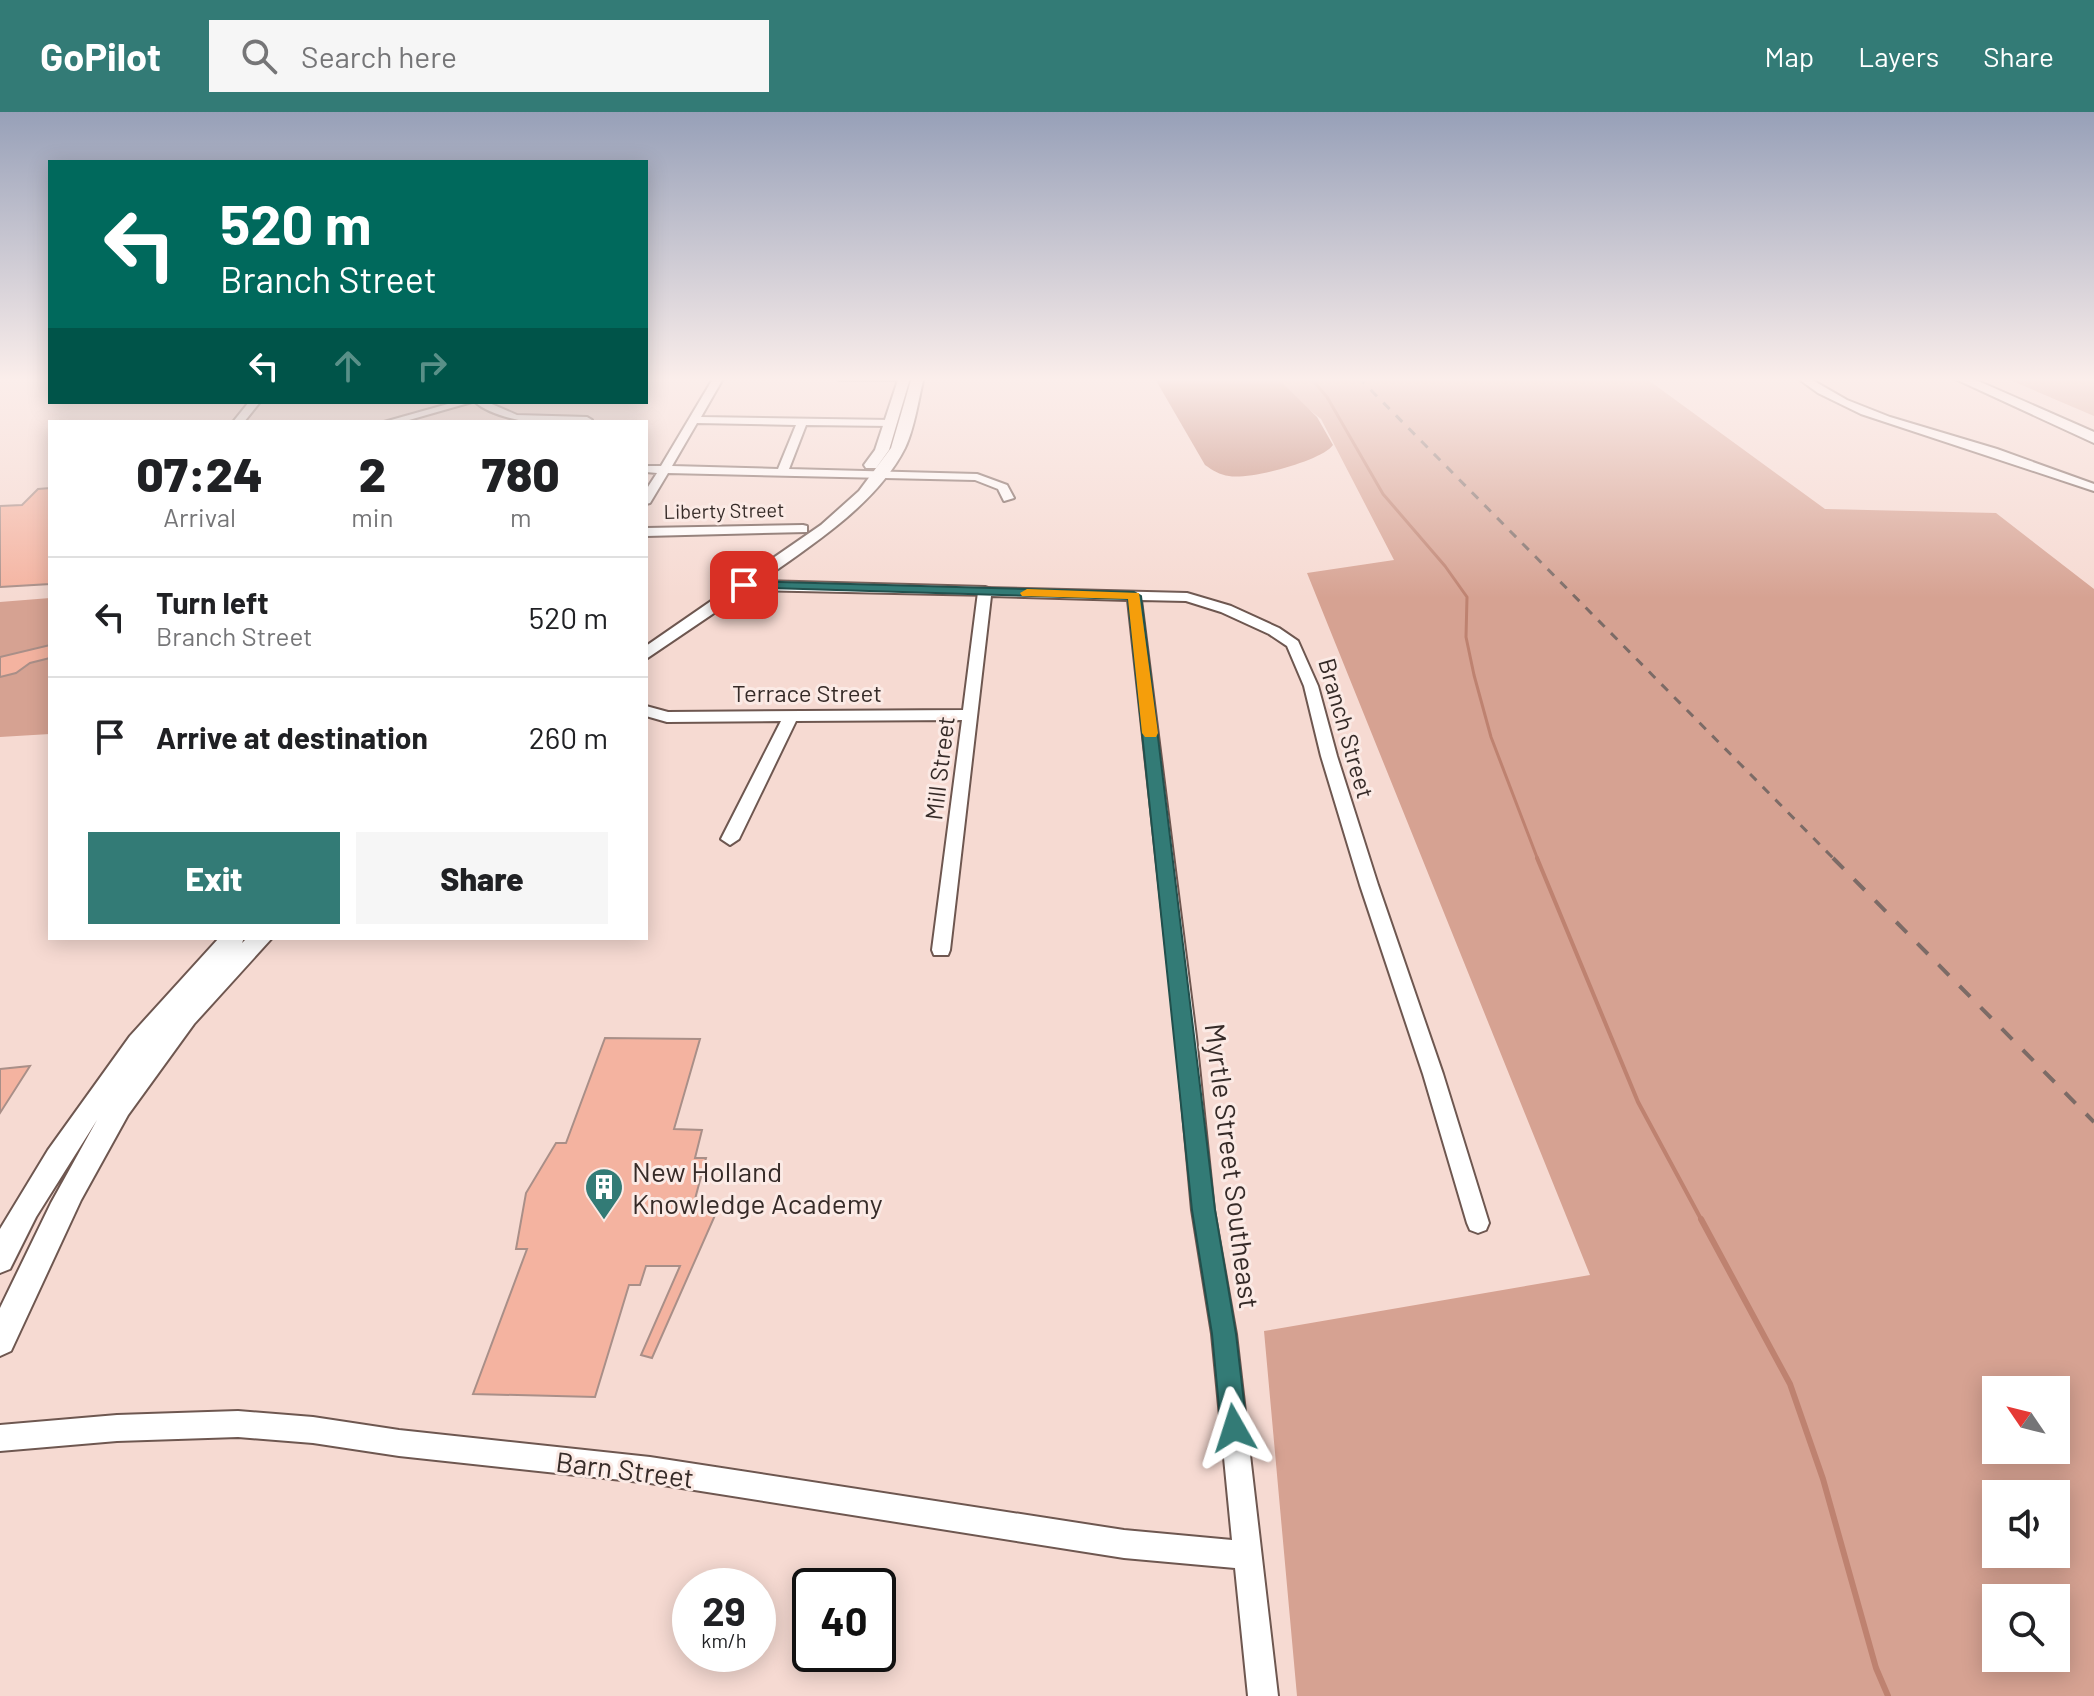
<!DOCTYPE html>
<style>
:root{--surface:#fff;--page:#f6f6f6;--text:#202124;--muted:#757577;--line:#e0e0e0;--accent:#337b76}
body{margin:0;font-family:Barlow,sans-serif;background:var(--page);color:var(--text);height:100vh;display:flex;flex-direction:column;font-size:30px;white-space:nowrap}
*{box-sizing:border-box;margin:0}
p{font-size:26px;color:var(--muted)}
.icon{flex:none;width:44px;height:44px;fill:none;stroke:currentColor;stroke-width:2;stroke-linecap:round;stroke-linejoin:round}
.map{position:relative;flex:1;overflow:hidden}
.details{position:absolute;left:48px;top:308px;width:600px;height:520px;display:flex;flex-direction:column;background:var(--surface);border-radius:0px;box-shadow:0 4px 20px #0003}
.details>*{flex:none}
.top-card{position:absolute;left:48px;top:48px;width:600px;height:244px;border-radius:0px;box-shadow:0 4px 20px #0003;background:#00695c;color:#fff;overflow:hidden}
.needle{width:52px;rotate:305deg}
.buttons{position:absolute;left:1982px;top:1264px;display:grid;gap:16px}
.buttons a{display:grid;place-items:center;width:88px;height:88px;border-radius:0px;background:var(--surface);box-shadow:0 4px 20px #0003;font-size:40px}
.speed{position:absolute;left:672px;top:1456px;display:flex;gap:16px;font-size:40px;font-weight:700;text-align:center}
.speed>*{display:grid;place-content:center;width:104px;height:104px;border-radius:50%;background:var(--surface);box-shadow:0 4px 20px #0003;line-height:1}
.speed small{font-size:20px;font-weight:400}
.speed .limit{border:4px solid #111;border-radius:12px;background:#fff;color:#111}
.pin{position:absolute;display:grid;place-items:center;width:68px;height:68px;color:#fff;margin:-34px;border-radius:16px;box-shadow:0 4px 12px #0006}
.me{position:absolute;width:88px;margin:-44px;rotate:354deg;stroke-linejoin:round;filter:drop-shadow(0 0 6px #0008)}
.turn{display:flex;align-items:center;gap:28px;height:168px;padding:0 40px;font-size:36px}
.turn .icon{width:104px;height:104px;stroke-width:2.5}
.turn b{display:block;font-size:56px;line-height:68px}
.lanes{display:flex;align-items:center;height:76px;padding:0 40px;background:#0003;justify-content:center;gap:40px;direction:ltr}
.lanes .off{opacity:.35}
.eta{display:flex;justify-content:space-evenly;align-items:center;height:136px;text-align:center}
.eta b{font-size:48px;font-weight:800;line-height:56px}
.cta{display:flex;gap:16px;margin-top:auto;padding:16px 40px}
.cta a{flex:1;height:92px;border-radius:0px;background:var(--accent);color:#fff;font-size:32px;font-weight:800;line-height:92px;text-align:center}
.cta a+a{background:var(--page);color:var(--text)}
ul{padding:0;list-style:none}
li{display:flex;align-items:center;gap:24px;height:120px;padding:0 40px;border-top:2px solid var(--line)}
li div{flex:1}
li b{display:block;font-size:30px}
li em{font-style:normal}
header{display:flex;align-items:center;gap:48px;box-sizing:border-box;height:112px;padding:0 40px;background:var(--accent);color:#fff}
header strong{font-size:38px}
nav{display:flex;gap:44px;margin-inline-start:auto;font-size:28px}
.search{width:560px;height:72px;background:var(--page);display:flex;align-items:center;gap:20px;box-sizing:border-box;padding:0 28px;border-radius:0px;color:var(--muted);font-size:30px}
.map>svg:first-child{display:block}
.green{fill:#d6a292;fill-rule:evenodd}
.water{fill:#be8270}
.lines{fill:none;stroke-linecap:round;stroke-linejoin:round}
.stream-far2{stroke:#be8270;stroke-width:3}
.stream-far1{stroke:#be8270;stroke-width:4}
.stream{stroke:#be8270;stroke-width:6}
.building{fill:#f4b3a0;stroke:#a98f88;stroke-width:2}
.minor-casing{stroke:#6e5750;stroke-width:4}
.major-casing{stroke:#6e5750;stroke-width:4}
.highway-casing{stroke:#6e5750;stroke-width:4}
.minor{fill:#fff;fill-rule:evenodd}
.major{fill:#fff;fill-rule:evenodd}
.highway{fill:#fff;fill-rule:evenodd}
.rail-far1{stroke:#7c6b66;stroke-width:3;stroke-dasharray:9 9;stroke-linecap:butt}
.rail{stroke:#7c6b66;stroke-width:4;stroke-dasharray:15 15;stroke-linecap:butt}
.route{fill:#337b76;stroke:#21504d;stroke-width:2}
.slow{fill:#f59e0b}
.labels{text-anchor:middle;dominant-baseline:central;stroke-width:6;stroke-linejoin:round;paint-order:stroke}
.far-street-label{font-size:20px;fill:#362b28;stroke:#fbeae5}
.street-label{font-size:24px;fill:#362b28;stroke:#fbeae5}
.near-street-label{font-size:28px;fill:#362b28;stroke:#fbeae5}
.near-poi-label{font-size:28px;fill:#362b28;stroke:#fbeae5;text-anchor:start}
</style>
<header>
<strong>GoPilot</strong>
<div class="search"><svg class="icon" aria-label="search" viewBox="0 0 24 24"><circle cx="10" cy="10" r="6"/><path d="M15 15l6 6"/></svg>Search here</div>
<nav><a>Map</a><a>Layers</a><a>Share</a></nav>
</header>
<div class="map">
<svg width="2094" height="1584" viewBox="0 0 2094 1584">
<rect width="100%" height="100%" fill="#f6dad2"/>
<path class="green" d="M 1268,265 L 1644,265 L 1825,397 L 1996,401 L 2094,477 L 2094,1584 L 1297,1584 L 1264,1219 L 1590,1163 L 1307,461 L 1394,448 L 1321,307 ZM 1996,1278 L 2056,1278 L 2056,1338 L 1996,1338 ZM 1996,1382 L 2056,1382 L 2056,1442 L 1996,1442 ZM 1996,1486 L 2056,1486 L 2056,1546 L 1996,1546 Z
M 2003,265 L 2094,265 L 2094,304 Z
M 50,486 L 50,622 L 0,625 L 0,490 Z"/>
<path class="water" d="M 1154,265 L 1276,265 L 1317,305 L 1333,333 C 1322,349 1249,368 1229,364 C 1220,363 1212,358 1205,353 Z"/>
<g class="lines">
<path class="stream-far2" d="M 1310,265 L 1327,285 L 1383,382 L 1445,454 L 1467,485 L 1466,525 L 1474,563 L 1491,625 L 1538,748"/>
<path class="stream-far1" d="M 1537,746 L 1638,990 L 1702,1109"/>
<path class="stream" d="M 1701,1107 L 1790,1272 L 1823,1367 L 1876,1556 L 1888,1584"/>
</g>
<path class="building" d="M 50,376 L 50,472 L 0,475 L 0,394 L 22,393 L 38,377 Z
M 50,533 L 50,546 L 30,551 L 16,561 L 0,565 L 0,545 Z
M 605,926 L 700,927 L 674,1017 L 702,1018 L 695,1046 L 706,1046 L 695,1087 L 720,1092 L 652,1246 L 641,1243 L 680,1154 L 646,1154 L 640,1173 L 629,1173 L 595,1285 L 473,1282 L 527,1137 L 516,1137 L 526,1081 L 556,1031 L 566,1031 Z
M 30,954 L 0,1001 L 0,957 Z"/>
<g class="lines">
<defs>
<path id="minor" d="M 714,265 L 724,265 L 701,305 L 891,308 L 896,311 L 891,314 L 806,313 L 789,357 L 977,362 L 1007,373 L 1014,386 L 1004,389 L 998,377 L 975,368 L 668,361 L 650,391 L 646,392 L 646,378 L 657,361 L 646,360 L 646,354 L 661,354 ZM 697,311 L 796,313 L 778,357 L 672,354 Z
M 834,265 L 909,265 L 904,268 L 839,268 Z
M 1796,265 L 1807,265 L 1847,288 L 1890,305 L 1997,337 L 2094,372 L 2094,379 L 1861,302 L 1818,281 Z
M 249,290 L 260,290 L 244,310 L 233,310 Z
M 455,290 L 472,290 L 402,310 L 384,310 Z
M 475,290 L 487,290 L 517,303 L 587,305 L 592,308 C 566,318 497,310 475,290 Z
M 803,413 L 807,414 L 807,420 L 646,424 L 646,416 Z
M 985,476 L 1187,481 L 1231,494 L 1279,516 L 1298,529 L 1318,574 L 1337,644 L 1378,773 L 1443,962 L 1489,1111 L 1486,1118 L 1478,1121 L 1470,1118 L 1467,1111 L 1423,962 L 1360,773 L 1321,644 L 1304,574 L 1287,534 L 1269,522 L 1221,500 L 1186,489 L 1141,488 L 1196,925 L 1214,1098 L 1236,1222 L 1278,1584 L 1248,1584 L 1235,1456 L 1124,1446 L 650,1371 L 399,1344 L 313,1331 L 238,1325 L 117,1329 L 0,1339 L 0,1313 L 117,1303 L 238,1299 L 313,1305 L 399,1318 L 650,1345 L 1124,1418 L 1232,1428 L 1212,1222 L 1192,1098 L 1176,925 L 1128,488 L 991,484 L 950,838 L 948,843 L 934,843 L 932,838 L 962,608 L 796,609 L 739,727 L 730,733 L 721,727 L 781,609 L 667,610 L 646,604 L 646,594 L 668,600 L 963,598 L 978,480 Z"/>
<path id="major" d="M 899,265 L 910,266 L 889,338 L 876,356 L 866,356 L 864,353 L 875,338 Z
M 912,265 L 924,265 C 918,288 915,315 905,336 C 877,392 810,434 761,469 L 985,475 L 991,477 L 991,483 L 748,478 L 646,547 L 646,534 L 821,413 L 859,379 L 891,336 Z
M 219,826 L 244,826 L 242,831 L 247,826 L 272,826 L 194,912 L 128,1003 L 81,1088 L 11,1239 L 0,1244 L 0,1196 L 51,1091 L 97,1008 L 36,1105 L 10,1157 L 0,1161 L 0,1117 L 48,1038 L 130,924 Z"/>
<path id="highway" d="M 1951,265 L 1969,265 L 2094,320 L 2094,331 Z"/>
</defs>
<use href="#minor" class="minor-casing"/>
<use href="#major" class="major-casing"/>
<use href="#highway" class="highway-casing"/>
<use href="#minor" class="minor"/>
<use href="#major" class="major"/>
<use href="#highway" class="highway"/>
<path class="rail-far1" d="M 1358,265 L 1835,748"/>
<path class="rail" d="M 1833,746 L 2094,1010"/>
</g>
<linearGradient id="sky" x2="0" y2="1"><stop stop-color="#97a0b8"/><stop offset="0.55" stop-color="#fbeeeb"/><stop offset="1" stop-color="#fbeeeb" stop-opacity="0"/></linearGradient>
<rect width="2094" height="486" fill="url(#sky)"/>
<path class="route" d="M 744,469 L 1134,480 L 1141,484 L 1215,1098 L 1236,1222 L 1247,1316 L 1243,1326 L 1234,1330 L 1225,1326 L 1221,1316 L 1212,1222 L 1192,1098 L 1128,487 L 740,475 L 738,473 Z"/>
<path class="slow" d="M 1027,477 L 1139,481 L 1158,621 L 1156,625 L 1145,625 L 1142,621 L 1128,487 L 1022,484 L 1020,481 Z"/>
<defs>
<symbol id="building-pin" viewBox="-11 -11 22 30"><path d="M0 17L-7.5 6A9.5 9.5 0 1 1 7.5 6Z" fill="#337b76" stroke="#fbeae5"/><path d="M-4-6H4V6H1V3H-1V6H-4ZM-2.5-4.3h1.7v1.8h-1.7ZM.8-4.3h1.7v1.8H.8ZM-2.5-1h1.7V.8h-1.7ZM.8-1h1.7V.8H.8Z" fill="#fff"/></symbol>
</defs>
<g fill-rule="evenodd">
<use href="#building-pin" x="582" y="1053" width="44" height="60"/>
</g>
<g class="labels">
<g class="far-street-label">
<text transform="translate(724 398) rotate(-1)">Liberty Street</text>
</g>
<g class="street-label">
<text x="807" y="580">Terrace Street</text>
<text transform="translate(1347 616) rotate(74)">Branch Street</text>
<text transform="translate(939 656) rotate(-83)">Mill Street</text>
</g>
<g class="near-street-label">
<text transform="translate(1233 1054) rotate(83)">Myrtle Street Southeast</text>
<text transform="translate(625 1357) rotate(7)">Barn Street</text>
</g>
<g class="near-poi-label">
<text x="632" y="1059">New Holland<tspan x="632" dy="32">Knowledge Academy</tspan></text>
</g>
</g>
</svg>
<div class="buttons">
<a><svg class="needle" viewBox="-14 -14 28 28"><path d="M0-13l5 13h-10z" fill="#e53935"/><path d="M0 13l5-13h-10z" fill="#757577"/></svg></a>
<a><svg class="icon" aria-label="sound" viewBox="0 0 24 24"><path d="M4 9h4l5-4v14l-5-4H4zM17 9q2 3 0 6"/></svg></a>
<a><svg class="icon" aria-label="search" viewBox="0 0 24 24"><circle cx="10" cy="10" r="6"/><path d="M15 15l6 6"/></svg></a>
</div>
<div class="speed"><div>29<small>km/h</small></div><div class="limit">40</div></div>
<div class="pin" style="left:744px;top:473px;background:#d93025"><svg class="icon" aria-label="arrive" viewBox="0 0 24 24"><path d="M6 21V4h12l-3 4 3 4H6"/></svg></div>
<svg class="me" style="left:1234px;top:1316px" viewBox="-20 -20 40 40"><path d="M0-17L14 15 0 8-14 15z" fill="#337b76" stroke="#fff" stroke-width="4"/></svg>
<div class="top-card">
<div class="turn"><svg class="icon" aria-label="left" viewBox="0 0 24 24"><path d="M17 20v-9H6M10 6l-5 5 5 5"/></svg><div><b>520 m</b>Branch Street</div></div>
<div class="lanes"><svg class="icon" aria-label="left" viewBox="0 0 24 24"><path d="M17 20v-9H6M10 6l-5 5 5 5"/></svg><svg class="icon off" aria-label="ahead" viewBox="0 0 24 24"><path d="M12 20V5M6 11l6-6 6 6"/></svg><svg class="icon off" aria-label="right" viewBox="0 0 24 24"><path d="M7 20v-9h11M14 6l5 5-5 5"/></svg></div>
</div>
<section class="details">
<div class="eta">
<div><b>07:24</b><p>Arrival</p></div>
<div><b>2</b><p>min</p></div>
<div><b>780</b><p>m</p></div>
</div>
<ul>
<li><svg class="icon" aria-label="left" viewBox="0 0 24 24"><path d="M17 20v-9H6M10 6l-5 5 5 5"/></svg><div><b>Turn left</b><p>Branch Street</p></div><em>520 m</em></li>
<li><svg class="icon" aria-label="arrive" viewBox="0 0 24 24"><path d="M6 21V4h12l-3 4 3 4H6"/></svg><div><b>Arrive at destination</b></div><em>260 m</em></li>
</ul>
<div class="cta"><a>Exit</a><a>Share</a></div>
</section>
</div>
